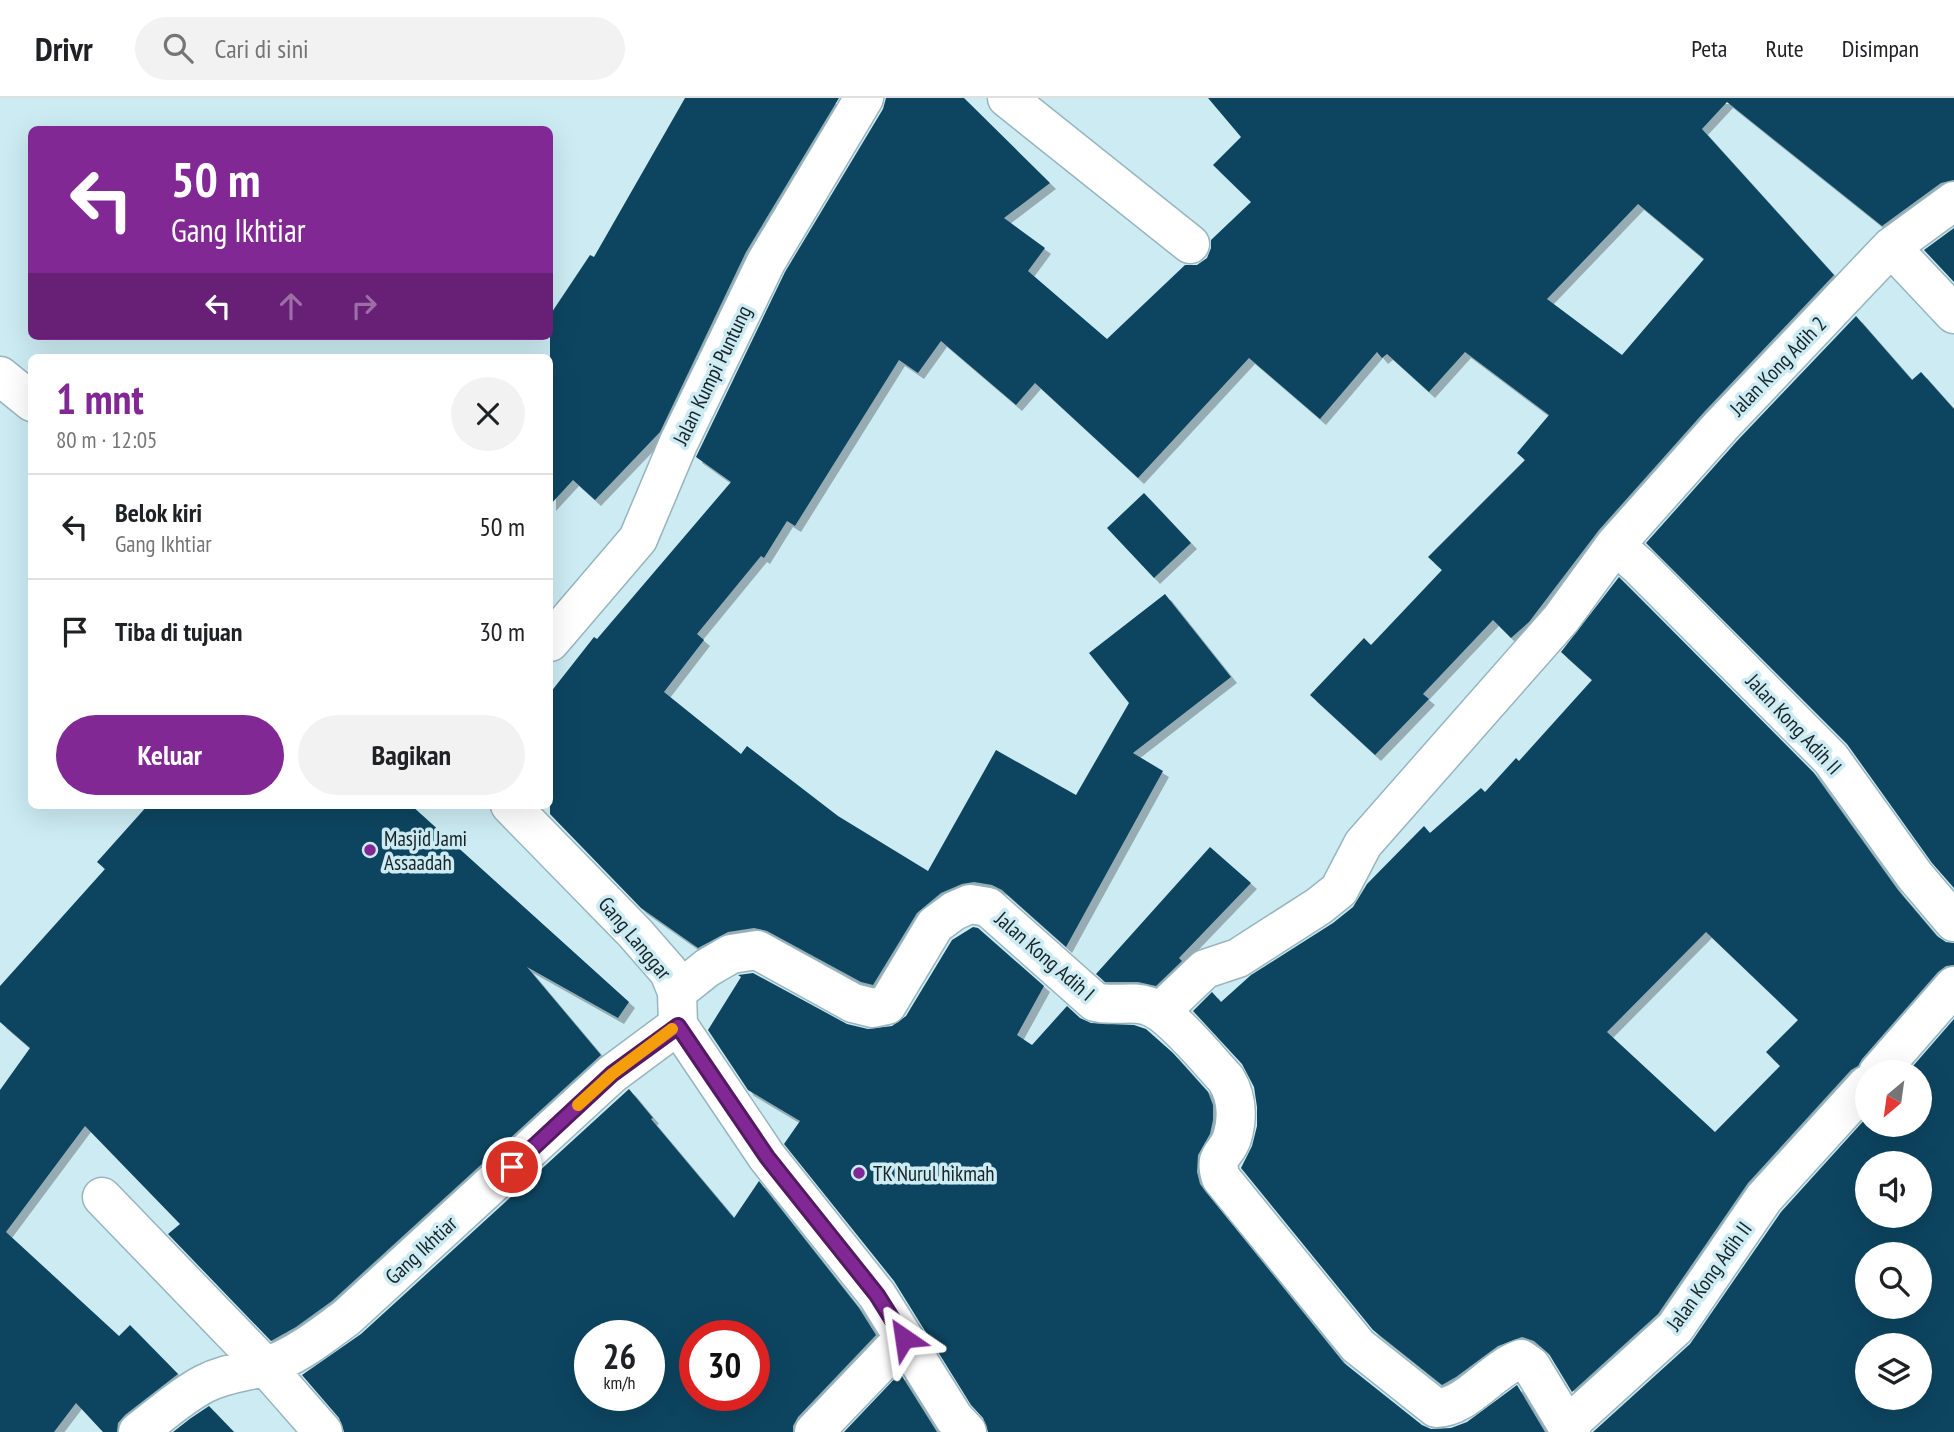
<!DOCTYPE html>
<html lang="id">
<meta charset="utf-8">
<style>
:root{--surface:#fff;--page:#f2f2f2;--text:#202124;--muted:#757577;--line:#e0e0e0;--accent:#822895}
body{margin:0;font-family:"PT Sans Narrow",sans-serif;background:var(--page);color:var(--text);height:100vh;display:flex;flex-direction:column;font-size:26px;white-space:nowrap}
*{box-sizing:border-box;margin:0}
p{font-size:23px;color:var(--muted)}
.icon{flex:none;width:38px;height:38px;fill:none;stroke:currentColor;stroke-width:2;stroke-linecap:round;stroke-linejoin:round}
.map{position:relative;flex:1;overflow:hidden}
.panel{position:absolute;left:28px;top:256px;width:525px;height:455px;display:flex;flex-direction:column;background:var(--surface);border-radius:10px;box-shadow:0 7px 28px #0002}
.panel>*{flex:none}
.hud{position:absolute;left:28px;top:28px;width:525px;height:214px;border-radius:10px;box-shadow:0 7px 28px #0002;background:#822895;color:#fff;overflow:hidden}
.needle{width:46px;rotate:209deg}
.buttons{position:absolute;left:1855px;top:962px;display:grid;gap:14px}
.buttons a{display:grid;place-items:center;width:77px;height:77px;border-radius:50%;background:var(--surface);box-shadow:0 7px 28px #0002;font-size:35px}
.speed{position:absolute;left:574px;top:1222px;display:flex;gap:14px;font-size:35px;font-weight:700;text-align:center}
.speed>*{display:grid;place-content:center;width:91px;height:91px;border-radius:50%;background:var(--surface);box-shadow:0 7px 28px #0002;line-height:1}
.speed small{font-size:18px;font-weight:400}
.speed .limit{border:10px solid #d22;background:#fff;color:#111}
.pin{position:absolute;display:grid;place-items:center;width:60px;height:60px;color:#fff;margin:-30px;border:4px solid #fff;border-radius:50%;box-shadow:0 2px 7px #0007}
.me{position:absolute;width:77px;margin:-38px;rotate:328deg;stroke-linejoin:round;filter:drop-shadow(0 0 5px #0008)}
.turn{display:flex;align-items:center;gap:24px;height:147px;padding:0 28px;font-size:32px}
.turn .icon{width:91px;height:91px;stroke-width:2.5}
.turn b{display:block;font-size:49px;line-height:60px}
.lanes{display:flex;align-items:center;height:66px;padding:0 28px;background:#0003;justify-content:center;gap:35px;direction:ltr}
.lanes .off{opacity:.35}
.round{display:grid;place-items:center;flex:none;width:74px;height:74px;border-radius:37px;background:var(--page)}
.headline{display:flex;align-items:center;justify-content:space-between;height:119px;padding:0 28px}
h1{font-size:42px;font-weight:700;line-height:52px;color:var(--accent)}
.button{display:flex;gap:14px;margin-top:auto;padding:14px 28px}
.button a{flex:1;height:80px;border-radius:42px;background:var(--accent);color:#fff;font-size:28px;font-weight:700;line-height:80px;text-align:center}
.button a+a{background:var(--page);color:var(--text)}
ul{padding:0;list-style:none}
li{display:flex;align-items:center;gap:21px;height:105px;padding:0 28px;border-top:2px solid var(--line)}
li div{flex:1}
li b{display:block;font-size:26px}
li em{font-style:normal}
header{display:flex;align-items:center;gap:42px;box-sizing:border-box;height:98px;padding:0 35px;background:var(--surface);border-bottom:2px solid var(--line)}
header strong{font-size:33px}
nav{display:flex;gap:38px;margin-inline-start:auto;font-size:24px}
.search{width:490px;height:63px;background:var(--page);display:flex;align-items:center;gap:18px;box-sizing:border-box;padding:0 24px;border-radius:38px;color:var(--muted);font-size:26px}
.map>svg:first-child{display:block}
.building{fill:#104560;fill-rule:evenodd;filter:url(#shadow)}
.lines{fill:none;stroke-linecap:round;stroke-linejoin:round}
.minor-casing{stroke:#98b5bd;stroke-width:41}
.minor{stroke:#fff;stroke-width:38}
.route-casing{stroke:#541a61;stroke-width:18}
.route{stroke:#822895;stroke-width:12}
.slow{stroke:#f59e0b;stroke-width:12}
.poi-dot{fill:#822895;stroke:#ccebf3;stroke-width:2.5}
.labels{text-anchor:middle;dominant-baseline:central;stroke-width:7;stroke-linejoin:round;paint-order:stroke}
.street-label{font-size:21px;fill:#172326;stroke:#ccebf3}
.poi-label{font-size:21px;fill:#172326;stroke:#ccebf3;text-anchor:start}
</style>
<header>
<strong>Drivr</strong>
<div class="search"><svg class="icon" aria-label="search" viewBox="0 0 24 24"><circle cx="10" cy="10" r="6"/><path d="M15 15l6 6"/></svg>Cari di sini</div>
<nav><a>Peta</a><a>Rute</a><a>Disimpan</a></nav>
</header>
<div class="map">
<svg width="1954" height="1334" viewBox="0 0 1954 1334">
<defs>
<filter id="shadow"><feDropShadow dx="6" dy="6" stdDeviation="0" flood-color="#0004"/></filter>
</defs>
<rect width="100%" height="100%" fill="#ccebf3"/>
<path class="building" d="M 685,0 L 839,0 L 746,154 L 660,334 L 595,402 L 573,382 L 550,407 L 550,217 L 590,157 L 594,159 Z
M 886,0 L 964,0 L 1050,85 L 1004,120 L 1045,150 L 1028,173 L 1107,241 L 1185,167 L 1197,167 L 1207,160 L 1211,150 L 1211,142 L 1251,104 L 1213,67 L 1241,39 L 1208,0 L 1954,0 L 1954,82 L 1941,85 L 1882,128 L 1727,4 L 1702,31 L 1834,177 L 1705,313 L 1599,432 L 1529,524 L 1511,540 L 1493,522 L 1423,596 L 1429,601 L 1375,657 L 1310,597 L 1364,540 L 1371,547 L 1442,472 L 1428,459 L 1525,362 L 1517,355 L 1549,317 L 1465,254 L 1429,294 L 1387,256 L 1382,260 L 1377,254 L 1320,321 L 1249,260 L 1138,380 L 1035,285 L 1016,307 L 941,243 L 918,275 L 899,262 L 795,428 L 787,423 L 764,460 L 761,458 L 697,536 L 704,542 L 664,594 L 741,656 L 747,648 L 838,718 L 928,773 L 996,652 L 1076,697 L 1129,605 L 1089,555 L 1165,496 L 1231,579 L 1133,655 L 1163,673 L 1066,849 L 1002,792 L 992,787 L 974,784 L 962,786 L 941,795 L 917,815 L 873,887 L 861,884 L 767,833 L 754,830 L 728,834 L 698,850 L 641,810 L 550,716 L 550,595 L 594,539 L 597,541 L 731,384 L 696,359 L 785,174 L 883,11 ZM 1638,106 L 1704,161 L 1622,257 L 1547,201 Z
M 1954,130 L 1954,184 L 1924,152 Z
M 1856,218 L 1912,282 L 1921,274 L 1954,311 L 1954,790 L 1932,765 L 1847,646 L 1646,445 L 1737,343 Z
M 1144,395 L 1191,445 L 1154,480 L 1107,430 Z
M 1619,479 L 1814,675 L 1898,792 L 1937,838 L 1946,844 L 1954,845 L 1954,867 L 1946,868 L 1938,874 L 1862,961 L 1858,968 L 1851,972 L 1748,1085 L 1658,1216 L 1572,1294 L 1549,1256 L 1534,1243 L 1522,1239 L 1498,1248 L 1456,1279 L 1442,1287 L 1373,1232 L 1241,1070 L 1252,1048 L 1257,1028 L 1257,1009 L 1254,989 L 1242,966 L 1193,913 L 1212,894 L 1221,904 L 1251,877 L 1333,825 L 1353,809 L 1367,786 L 1424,728 L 1430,735 L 1481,690 L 1485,694 L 1516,660 L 1519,663 L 1592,582 L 1561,554 ZM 1706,834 L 1798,922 L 1766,954 L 1780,968 L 1715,1034 L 1607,934 Z
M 148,707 L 411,707 L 629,904 L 618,920 L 527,869 L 601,957 L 332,1203 L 296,1229 L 271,1243 L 168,1136 L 180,1126 L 85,1028 L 6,1134 L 119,1238 L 130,1227 L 178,1276 L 125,1317 L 118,1325 L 117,1334 L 103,1334 L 76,1305 L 54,1334 L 0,1334 L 0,992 L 30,950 L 0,924 L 0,888 L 105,771 L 97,764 Z
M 1210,749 L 1251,785 L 1179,860 L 1182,863 L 1156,888 L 1138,884 L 1105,884 L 1096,876 Z
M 973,829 L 978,830 L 1044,888 L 1017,937 L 1032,947 L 1067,908 L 1080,920 L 1091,925 L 1134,927 L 1146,931 L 1173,955 L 1208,994 L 1213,1007 L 1213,1022 L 1210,1036 L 1198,1057 L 1197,1074 L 1200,1086 L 1344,1265 L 1422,1327 L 1431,1331 L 1451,1330 L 1467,1324 L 1517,1287 L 1545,1334 L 988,1334 L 983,1320 L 971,1307 L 894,1183 L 784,1046 L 800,1023 L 748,992 L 708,932 L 741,879 L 738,877 L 753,875 L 847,926 L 868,931 L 892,928 L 906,918 L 952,842 Z
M 1954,921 L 1954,1334 L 1593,1334 L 1690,1246 L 1781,1114 L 1867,1019 L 1867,1027 L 1920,1027 L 1920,975 L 1907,975 ZM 1867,1066 L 1920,1066 L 1920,1118 L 1867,1118 ZM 1867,1157 L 1920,1157 L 1920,1209 L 1867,1209 ZM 1867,1248 L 1920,1248 L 1920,1300 L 1867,1300 Z
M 629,991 L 653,1020 L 651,1021 L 734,1120 L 759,1083 L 859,1210 L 876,1237 L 798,1319 L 793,1328 L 793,1334 L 344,1334 L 339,1320 L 302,1277 L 361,1236 ZM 590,1237 L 649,1237 L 649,1297 L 590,1297 ZM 695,1237 L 754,1237 L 754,1297 L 695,1297 Z
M 900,1275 L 937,1334 L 844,1334 Z
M 209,1308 L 234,1334 L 173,1334 L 191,1320 Z"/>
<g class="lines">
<defs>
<path id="minor" d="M 1007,0 L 1190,146
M 1891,149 L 1954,216
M 0,278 L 32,304
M 1615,447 L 1639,468 L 1831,661 L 1915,778 L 1954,824
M 550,544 L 638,441 L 678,346 L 766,164 L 864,0
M 510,707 L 635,835 L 669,874 L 677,894 L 678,927 L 767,1059 L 877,1197 L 954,1320 L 967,1334
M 677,894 L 707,870 L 731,856 L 757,852 L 853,905 L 873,910 L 887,907 L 935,827 L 954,813 L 970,806 L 988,809 L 1095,904 C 1113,909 1132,902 1148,908 C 1171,915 1208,962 1226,981 C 1237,999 1238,1020 1232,1040 C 1226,1058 1213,1056 1221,1080 L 1358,1248 L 1436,1310 C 1468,1309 1490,1272 1521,1261 L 1531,1268 L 1571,1334
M 1161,913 L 1205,871 L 1238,860 L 1319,808 L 1339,792 L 1363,746 L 1561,521 L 1615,447 L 1721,328 L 1891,149 L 1954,103
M 1878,975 L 1954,888
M 102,1099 L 266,1269 L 323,1334
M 1567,1328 L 1675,1230 L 1764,1100 L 1867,987
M 138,1334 C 159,1318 181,1298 204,1286 C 225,1275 246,1274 267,1268 C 297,1258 321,1238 346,1220 L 612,976 L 678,927
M 814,1334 L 904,1240"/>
</defs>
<use href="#minor" class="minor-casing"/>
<use href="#minor" class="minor"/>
</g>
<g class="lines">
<defs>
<path id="route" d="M 512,1069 L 612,976 L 678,928 L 767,1059 L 877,1197 L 904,1240"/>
</defs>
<use href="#route" class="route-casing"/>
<use href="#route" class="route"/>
<path class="slow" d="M 578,1007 L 612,976 L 672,931"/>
</g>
<g class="poi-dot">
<circle cx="370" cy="752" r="7"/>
<circle cx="859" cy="1075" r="7"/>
</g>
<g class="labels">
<g class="street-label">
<text transform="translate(1778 268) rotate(-46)">Jalan Kong Adih 2</text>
<text transform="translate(712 277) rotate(-64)">Jalan Kumpi Puntung</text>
<text transform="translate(1794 626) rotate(47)">Jalan Kong Adih II</text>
<text transform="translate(635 840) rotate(50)">Gang Langgar</text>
<text transform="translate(1045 858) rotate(41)">Jalan Kong Adih I</text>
<text transform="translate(421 1152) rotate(-43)">Gang Ikhtiar</text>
<text transform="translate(1709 1178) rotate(-54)">Jalan Kong Adih II</text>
</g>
<g class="poi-label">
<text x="384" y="740">Masjid Jami<tspan x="384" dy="24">Assaadah</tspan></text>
<text x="873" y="1075">TK Nurul hikmah</text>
</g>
</g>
</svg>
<div class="buttons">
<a><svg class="needle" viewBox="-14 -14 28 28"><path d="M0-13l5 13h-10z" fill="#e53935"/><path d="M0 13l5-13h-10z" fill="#757577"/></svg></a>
<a><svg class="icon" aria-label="sound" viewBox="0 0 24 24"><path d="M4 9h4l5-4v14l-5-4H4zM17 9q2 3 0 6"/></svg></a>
<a><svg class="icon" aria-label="search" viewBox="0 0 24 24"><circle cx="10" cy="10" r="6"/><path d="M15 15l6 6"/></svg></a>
<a><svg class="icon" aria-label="layers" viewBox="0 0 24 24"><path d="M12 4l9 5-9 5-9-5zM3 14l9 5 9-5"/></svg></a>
</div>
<div class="speed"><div>26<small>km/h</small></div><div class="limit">30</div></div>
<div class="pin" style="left:512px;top:1069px;background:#d93025"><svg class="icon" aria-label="arrive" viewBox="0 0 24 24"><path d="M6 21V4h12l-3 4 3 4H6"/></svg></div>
<svg class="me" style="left:904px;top:1240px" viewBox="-20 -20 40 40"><path d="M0-17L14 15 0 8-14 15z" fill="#822895" stroke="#fff" stroke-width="4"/></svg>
<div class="hud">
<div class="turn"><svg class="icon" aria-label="left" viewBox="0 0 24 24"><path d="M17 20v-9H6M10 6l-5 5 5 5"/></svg><div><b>50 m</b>Gang Ikhtiar</div></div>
<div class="lanes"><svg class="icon" aria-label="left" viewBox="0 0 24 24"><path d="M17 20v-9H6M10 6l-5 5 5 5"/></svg><svg class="icon off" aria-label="ahead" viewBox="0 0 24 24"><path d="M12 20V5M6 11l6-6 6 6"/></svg><svg class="icon off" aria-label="right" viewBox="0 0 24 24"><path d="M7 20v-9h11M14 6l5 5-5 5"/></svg></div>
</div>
<section class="panel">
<div class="headline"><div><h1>1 mnt</h1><p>80 m · 12:05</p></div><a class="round"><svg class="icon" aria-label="close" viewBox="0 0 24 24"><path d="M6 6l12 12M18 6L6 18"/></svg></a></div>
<ul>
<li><svg class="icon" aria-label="left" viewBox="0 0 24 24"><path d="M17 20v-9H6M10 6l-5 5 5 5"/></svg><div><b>Belok kiri</b><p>Gang Ikhtiar</p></div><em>50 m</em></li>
<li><svg class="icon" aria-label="arrive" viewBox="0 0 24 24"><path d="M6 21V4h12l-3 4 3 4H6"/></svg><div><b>Tiba di tujuan</b></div><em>30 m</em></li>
</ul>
<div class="button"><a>Keluar</a><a>Bagikan</a></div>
</section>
</div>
